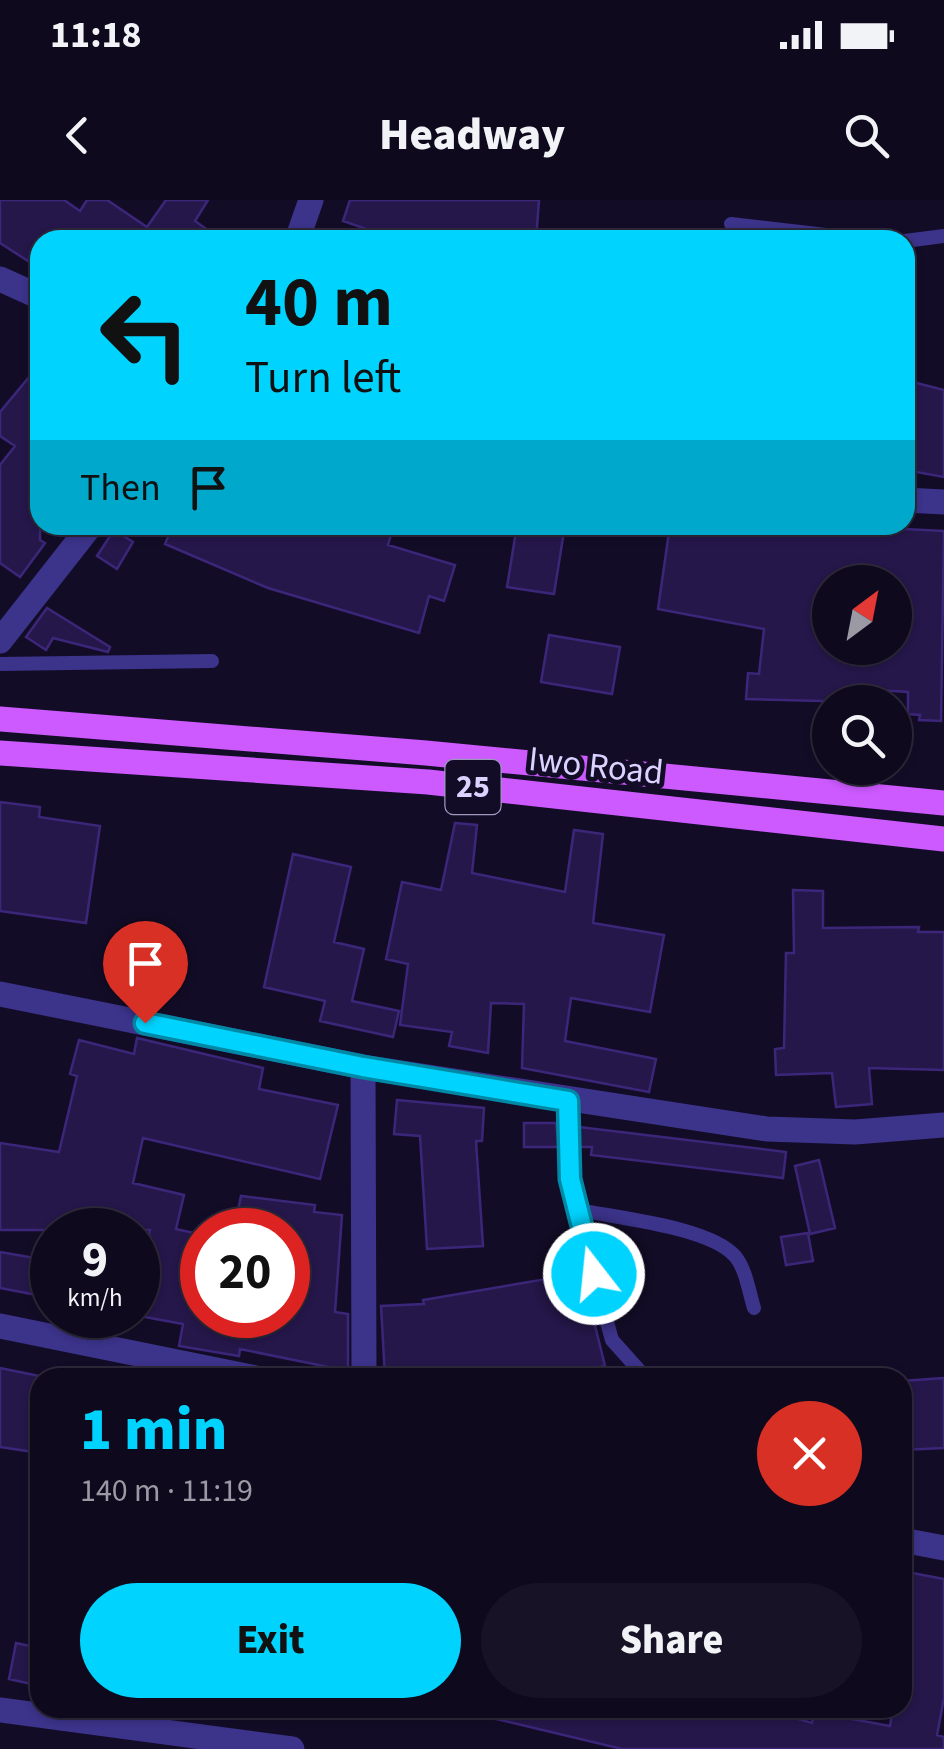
<!DOCTYPE html>
<meta charset="utf-8">
<style>
:root{--surface:#0e091d;--page:#171226;--text:#f1f3f6;--muted:#9b9aa4;--line:#2e2a3b;--accent:#00d3fe}
body{margin:0;font-family:"Source Sans 3",sans-serif;background:var(--page);color:var(--text);height:100vh;display:flex;flex-direction:column;font-size:38px;white-space:nowrap}
*{box-sizing:border-box;margin:0}
p{font-size:32px;color:var(--muted)}
.icon{flex:none;width:55px;height:55px;fill:none;stroke:currentColor;stroke-width:2;stroke-linecap:round;stroke-linejoin:round}
.map{position:relative;flex:1;overflow:hidden}
.details{position:absolute;left:30px;top:1168px;width:882px;height:350px;display:flex;flex-direction:column;background:var(--surface);border-radius:30px;box-shadow:0 2px 8px #0004,0 0 0 2px var(--line)}
.details>*{flex:none}
.hud{position:absolute;left:30px;top:30px;width:885px;height:305px;border-radius:30px;box-shadow:0 2px 8px #0004,0 0 0 2px var(--line);background:#00d3fe;color:#111;overflow:hidden}
.needle{width:65px;rotate:32deg}
.tools{position:absolute;left:812px;top:365px;display:grid;gap:20px}
.tools a{display:grid;place-items:center;width:100px;height:100px;border-radius:50%;background:var(--surface);box-shadow:0 2px 8px #0004,0 0 0 2px var(--line);font-size:50px}
.speed{position:absolute;left:30px;top:1008px;display:flex;gap:20px;font-size:50px;font-weight:700;text-align:center}
.speed>*{display:grid;place-content:center;width:130px;height:130px;border-radius:50%;background:var(--surface);box-shadow:0 2px 8px #0004,0 0 0 2px var(--line);line-height:1}
.speed small{font-size:25px;font-weight:400}
.speed .limit{border:15px solid #d22;background:#fff;color:#111}
.pin{position:absolute;display:grid;place-items:center;width:85px;height:85px;color:#fff;margin:-102px -42px;border-radius:50% 50% 50% 0;rotate:-45deg;box-shadow:0 0 10px #0007}
.pin .icon{rotate:45deg}
.me{position:absolute;width:110px;margin:-55px;rotate:344deg;stroke-linejoin:round;filter:drop-shadow(0 0 8px #0008)}
.turn{display:flex;align-items:center;gap:35px;height:210px;padding:0 50px;font-size:45px}
.turn .icon{width:130px;height:130px;stroke-width:2.5}
.turn b{display:block;font-size:70px;line-height:85px}
.then{display:flex;align-items:center;height:95px;padding:0 50px;background:#0003;gap:20px;font-size:38px}
.round{display:grid;place-items:center;flex:none;width:105px;height:105px;border-radius:52px;background:var(--page)}
.head{display:flex;align-items:center;justify-content:space-between;height:170px;padding:0 50px}
h1{font-size:60px;font-weight:800;line-height:75px;color:var(--accent)}
.button{display:flex;gap:20px;margin-top:auto;padding:20px 50px}
.button a{flex:1;height:115px;border-radius:60px;background:var(--accent);color:#111;font-size:40px;font-weight:800;line-height:115px;text-align:center}
.button a+a{background:var(--page);color:var(--text)}
.status{display:flex;justify-content:space-between;align-items:center;height:70px;padding:0 50px;background:var(--surface);direction:ltr}
.status svg{height:28px;fill:currentColor}
header{display:flex;justify-content:space-between;align-items:center;height:130px;padding:0 50px;background:var(--surface);font-size:45px;font-weight:800}
.map>svg:first-child{display:block}
.building{fill:#25174a;stroke:#3c2679;stroke-width:2.5;fill-rule:evenodd}
.lines{fill:none;stroke-linecap:round;stroke-linejoin:round}
.lane{stroke:#3c338b;stroke-width:14}
.street{stroke:#3c338b;stroke-width:25}
.primary{stroke:#cd5aff;stroke-width:25}
.route-casing{stroke:#0089a5;stroke-width:25}
.route{stroke:#00d3fe;stroke-width:18}
.labels{text-anchor:middle;dominant-baseline:central;stroke-width:10;stroke-linejoin:round;paint-order:stroke}
.shield{fill:#130c27;stroke:#9f97be;stroke-width:2.5}
.shield-label{font-size:32px;font-weight:bold;fill:#dbd3ff}
.street-label{font-size:35px;fill:#dbd3ff;stroke:#130c27}
</style>
<div class="status"><b>11:18</b><svg viewBox="0 0 49 12"><path d="M0 12V9h3v3zM5 12V6h3v6zM10 12V3h3v9zM15 12V0h3v12zM26 1h20v11H26zM47 4h2v5h-2z"/></svg></div>
<header><svg class="icon" aria-label="back" viewBox="0 0 24 24"><path d="M15 5l-7 7 7 7"/></svg>Headway<svg class="icon" aria-label="search" viewBox="0 0 24 24"><circle cx="10" cy="10" r="6"/><path d="M15 15l6 6"/></svg></header>
<div class="map">
<svg width="944" height="1549" viewBox="0 0 944 1549">
<rect width="100%" height="100%" fill="#130c27"/>
<path class="building" d="M 0,0 L 64,0 L 80,11 L 87,0 L 107,0 L 147,27 L 166,0 L 208,0 L 195,21 L 222,40 L 40,40 L 28,61 L 0,43 Z
M 350,0 L 539,0 L 536,40 L 398,40 L 343,21 Z
M 40,164 L 40,340 L 45,343 L 20,377 L 0,363 L 0,265 L 15,246 L 0,236 L 0,212 Z
M 905,180 L 944,190 L 944,277 L 905,270 Z
M 173,325 L 394,325 L 388,345 L 455,365 L 444,401 L 429,396 L 419,433 L 268,388 L 165,344 Z
M 517,325 L 565,325 L 554,394 L 507,387 Z
M 670,325 L 732,334 L 733,325 L 802,325 L 885,335 L 885,328 L 944,331 L 941,521 L 919,520 L 920,515 L 908,514 L 908,492 L 862,489 L 861,502 L 746,499 L 748,473 L 759,474 L 764,429 L 658,409 ZM 830,382 L 895,382 L 895,448 L 830,448 Z
M 114,330 L 133,342 L 117,369 L 97,356 Z
M 47,408 L 110,447 L 108,452 L 53,438 L 46,450 L 26,437 Z
M 549,435 L 620,447 L 612,494 L 541,482 Z
M 0,602 L 40,607 L 39,617 L 100,626 L 86,723 L 0,711 Z
M 455,623 L 477,625 L 472,673 L 565,692 L 574,630 L 603,634 L 593,723 L 664,735 L 650,812 L 571,798 L 565,841 L 656,859 L 649,892 L 522,868 L 524,804 L 491,803 L 488,853 L 449,846 L 452,832 L 400,825 L 408,764 L 386,759 L 402,682 L 441,690 Z
M 293,654 L 351,667 L 334,742 L 364,749 L 352,801 L 399,811 L 393,837 L 320,821 L 325,801 L 264,787 Z
M 793,690 L 823,691 L 823,728 L 919,727 L 918,732 L 944,732 L 944,870 L 869,868 L 872,904 L 836,907 L 832,873 L 776,875 L 775,849 L 784,848 L 786,753 L 794,753 Z
M 137,838 L 263,868 L 259,889 L 338,905 L 320,979 L 143,938 L 133,983 L 184,995 L 176,1029 L 194,1033 L 184,1092 L 202,1095 L 202,1115 L 288,1115 L 288,1030 L 236,1020 L 241,996 L 315,1005 L 314,1012 L 342,1015 L 335,1112 L 348,1114 L 348,1171 L 240,1149 L 239,1156 L 179,1146 L 183,1124 L 134,1115 L 138,1115 L 138,1094 L 150,1030 L 0,1030 L 0,943 L 59,952 L 77,876 L 70,874 L 79,840 L 134,854 Z
M 397,900 L 484,908 L 482,941 L 476,941 L 483,1046 L 427,1049 L 420,936 L 394,934 Z
M 524,923 L 556,923 L 559,947 L 524,947 Z
M 579,927 L 786,952 L 783,978 L 591,955 L 592,947 L 580,947 Z
M 819,960 L 835,1028 L 810,1034 L 795,966 Z
M 808,1033 L 813,1061 L 786,1065 L 781,1037 Z
M 0,1052 L 52,1061 L 52,1098 L 0,1088 Z
M 582,1073 L 605,1166 L 539,1178 L 428,1178 L 430,1171 L 385,1177 L 381,1106 L 424,1104 L 423,1100 Z
M 0,1168 L 44,1177 L 40,1178 L 40,1253 L 0,1247 Z
M 944,1178 L 944,1248 L 902,1250 L 902,1181 Z
M 902,1371 L 944,1379 L 944,1498 L 937,1535 L 944,1537 L 944,1549 L 622,1549 L 488,1517 L 489,1508 L 760,1508 L 812,1523 L 814,1512 L 890,1526 L 893,1508 L 902,1508 Z
M 16,1443 L 40,1448 L 40,1486 L 9,1479 Z"/>
<g class="lines">
<path class="lane" d="M 731,24 L 869,40
M 905,41 L 944,36
M 0,464 L 212,461
M 568,901 L 570,979 L 575,1009 L 612,1140 L 646,1178
M 575,1009 C 614,1018 708,1026 735,1056 C 746,1069 749,1092 754,1108"/>
<path class="street" d="M 297,40 L 311,0
M 0,79 L 40,97
M 905,300 L 944,302
M 0,441 L 91,325
M 0,794 L 363,867 L 767,929 L 855,932 L 944,925
M 363,867 L 364,1178
M 0,1126 L 256,1178
M 902,1340 L 944,1348
M 0,1510 L 292,1549"/>
<path class="primary" d="M 0,519 L 426,553 L 944,603
M 0,553 L 428,582 L 944,639"/>
</g>
<g class="lines">
<defs>
<path id="route" d="M 145,823 L 363,867 L 568,901 L 570,979 L 594,1074"/>
</defs>
<use href="#route" class="route-casing"/>
<use href="#route" class="route"/>
</g>
<g class="labels">
<rect class="shield" x="445.5" y="560" width="55" height="54" rx="8"/>
<g class="shield-label">
<text x="473" y="587">25</text>
</g>
<g class="street-label">
<text transform="translate(596 566) rotate(6)">Iwo Road</text>
</g>
</g>
</svg>
<div class="tools">
<a><svg class="needle" viewBox="-14 -14 28 28"><path d="M0-13l5 13h-10z" fill="#e53935"/><path d="M0 13l5-13h-10z" fill="#9b9aa4"/></svg></a>
<a><svg class="icon" aria-label="search" viewBox="0 0 24 24"><circle cx="10" cy="10" r="6"/><path d="M15 15l6 6"/></svg></a>
</div>
<div class="speed"><div>9<small>km/h</small></div><div class="limit">20</div></div>
<div class="pin" style="left:145px;top:823px;background:#d93025"><svg class="icon" aria-label="arrive" viewBox="0 0 24 24"><path d="M6 21V4h12l-3 4 3 4H6"/></svg></div>
<svg class="me" style="left:594px;top:1074px" viewBox="-20 -20 40 40"><circle r="17" fill="#00d3fe" stroke="#fff" stroke-width="3"/><path d="M0-11L8 9 0 5-8 9z" fill="#fff"/></svg>
<div class="hud">
<div class="turn"><svg class="icon" aria-label="left" viewBox="0 0 24 24"><path d="M17 20v-9H6M10 6l-5 5 5 5"/></svg><div><b>40 m</b>Turn left</div></div>
<div class="then">Then<svg class="icon" aria-label="arrive" viewBox="0 0 24 24"><path d="M6 21V4h12l-3 4 3 4H6"/></svg></div>
</div>
<section class="details">
<div class="head"><div><h1>1 min</h1><p>140 m · 11:19</p></div><a class="round" style="background:#d93025;color:#fff"><svg class="icon" aria-label="close" viewBox="0 0 24 24"><path d="M6 6l12 12M18 6L6 18"/></svg></a></div>
<div class="button"><a>Exit</a><a>Share</a></div>
</section>
</div>
